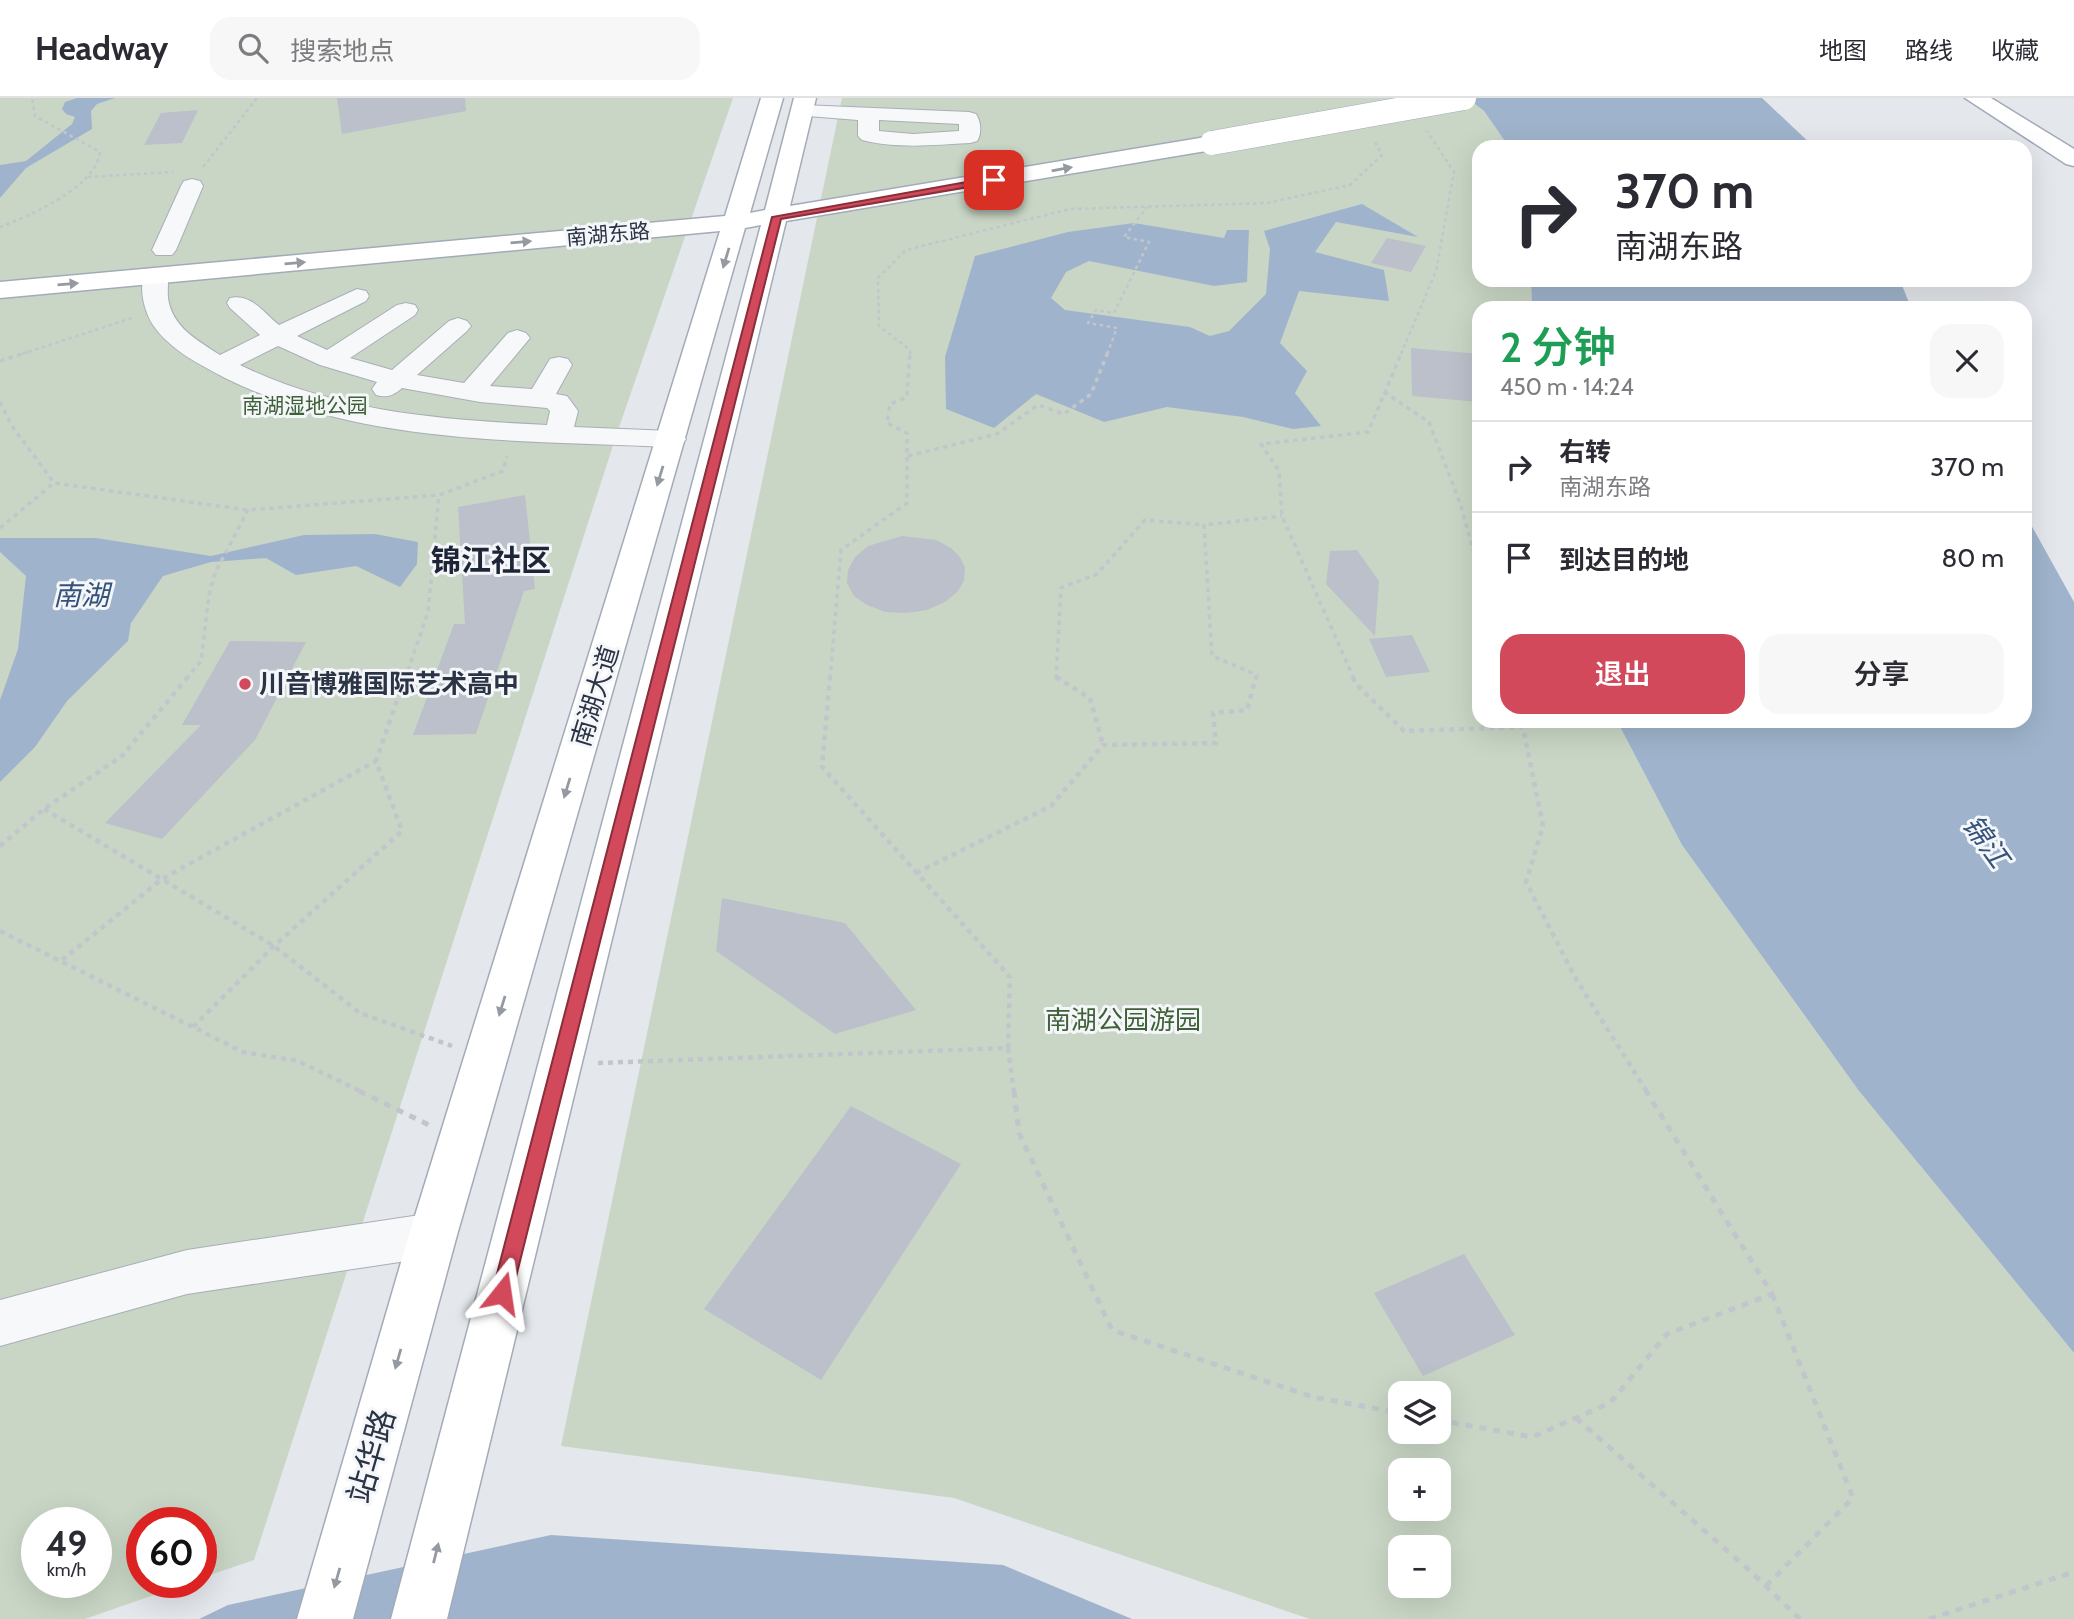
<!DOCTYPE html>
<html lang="zh">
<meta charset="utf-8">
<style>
:root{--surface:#fff;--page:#f7f7f7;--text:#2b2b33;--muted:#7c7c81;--line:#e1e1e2;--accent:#d1495b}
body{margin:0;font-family:Cabin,"Noto Sans SC",sans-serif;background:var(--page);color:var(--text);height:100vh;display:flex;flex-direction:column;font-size:26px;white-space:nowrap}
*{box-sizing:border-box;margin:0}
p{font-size:23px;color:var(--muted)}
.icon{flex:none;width:38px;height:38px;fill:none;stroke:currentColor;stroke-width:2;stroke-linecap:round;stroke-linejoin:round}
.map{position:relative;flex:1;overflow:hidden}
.drawer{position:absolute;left:1472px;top:203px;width:560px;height:427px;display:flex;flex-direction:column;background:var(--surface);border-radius:21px;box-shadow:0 7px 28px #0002}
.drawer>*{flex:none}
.top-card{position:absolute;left:1472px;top:42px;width:560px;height:147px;border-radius:21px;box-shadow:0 7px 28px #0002;background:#fff;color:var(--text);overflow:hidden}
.controls{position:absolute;left:1388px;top:1283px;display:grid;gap:14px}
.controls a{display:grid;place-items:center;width:63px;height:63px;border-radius:14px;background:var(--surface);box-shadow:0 7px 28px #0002;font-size:35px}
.speed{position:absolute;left:21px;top:1409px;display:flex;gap:14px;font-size:35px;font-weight:700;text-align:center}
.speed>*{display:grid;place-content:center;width:91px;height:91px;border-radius:50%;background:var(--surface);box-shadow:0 7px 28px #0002;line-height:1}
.speed small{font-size:18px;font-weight:400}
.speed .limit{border:10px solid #d22;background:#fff;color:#111}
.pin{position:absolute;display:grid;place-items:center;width:60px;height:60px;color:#fff;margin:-30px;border-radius:14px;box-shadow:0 4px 10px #0006}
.me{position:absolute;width:77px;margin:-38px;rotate:15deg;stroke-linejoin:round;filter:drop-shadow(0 0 5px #0008)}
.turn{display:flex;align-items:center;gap:24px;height:147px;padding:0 28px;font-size:32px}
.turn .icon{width:91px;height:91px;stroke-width:2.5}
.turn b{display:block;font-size:49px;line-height:60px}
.round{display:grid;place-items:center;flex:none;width:74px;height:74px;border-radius:21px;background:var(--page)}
.headline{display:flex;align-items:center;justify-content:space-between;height:119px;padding:0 28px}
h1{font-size:42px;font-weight:600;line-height:52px;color:#1e9e55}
.primary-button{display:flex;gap:14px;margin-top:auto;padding:14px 28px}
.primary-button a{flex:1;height:80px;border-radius:21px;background:var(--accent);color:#fff;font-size:28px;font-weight:600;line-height:80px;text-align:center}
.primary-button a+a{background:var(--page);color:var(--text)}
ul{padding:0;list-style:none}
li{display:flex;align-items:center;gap:21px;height:91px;padding:0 28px;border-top:2px solid var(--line)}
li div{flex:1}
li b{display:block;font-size:26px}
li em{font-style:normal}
header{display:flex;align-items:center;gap:42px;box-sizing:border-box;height:98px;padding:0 35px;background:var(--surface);border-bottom:2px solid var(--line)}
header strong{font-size:33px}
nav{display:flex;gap:38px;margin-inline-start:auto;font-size:24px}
.search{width:490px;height:63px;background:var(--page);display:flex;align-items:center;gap:18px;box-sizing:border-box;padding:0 24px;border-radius:21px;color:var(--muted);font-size:26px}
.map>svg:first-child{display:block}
.green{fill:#c9d6c5;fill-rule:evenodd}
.water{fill:#9fb4cc}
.building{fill:#bbc0ca}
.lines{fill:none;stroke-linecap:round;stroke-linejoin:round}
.minor-casing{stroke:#a9aeb7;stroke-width:2}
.major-casing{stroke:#a3abb8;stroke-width:3}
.path-far3{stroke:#c2c5cb;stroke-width:2.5;stroke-dasharray:3.5 3.5;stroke-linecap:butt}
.path-far2{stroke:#c2c5cb;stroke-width:3.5;stroke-dasharray:4.5 4.5;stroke-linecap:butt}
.path-far1{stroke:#c2c5cb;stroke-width:4.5;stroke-dasharray:5 5;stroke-linecap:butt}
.path{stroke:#c2c5cb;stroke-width:5;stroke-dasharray:7 7;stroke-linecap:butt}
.minor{fill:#f7f8fa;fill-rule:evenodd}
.major{fill:#fff;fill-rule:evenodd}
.major-bridge-casing{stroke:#a3abb8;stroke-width:25;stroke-linecap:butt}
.major-bridge{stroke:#fff;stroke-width:24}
.oneway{fill:#959aa2}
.route{fill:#d1495b;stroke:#882f3b;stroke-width:2}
.poi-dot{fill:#d1495b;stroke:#f4f6f9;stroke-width:2.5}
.labels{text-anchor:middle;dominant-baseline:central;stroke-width:6;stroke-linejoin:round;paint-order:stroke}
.far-street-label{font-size:21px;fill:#2b3445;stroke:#f4f6f9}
.far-park-label{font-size:21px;fill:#3f6138;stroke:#f4f6f9}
.poi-label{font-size:26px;font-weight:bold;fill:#2b3445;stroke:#f4f6f9;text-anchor:start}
.street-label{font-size:26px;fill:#2b3445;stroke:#f4f6f9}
.park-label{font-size:26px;fill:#3f6138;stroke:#f4f6f9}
.water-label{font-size:28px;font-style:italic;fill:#34527a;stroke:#f4f6f9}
.quarter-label{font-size:30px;font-weight:bold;fill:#1d2536;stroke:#f4f6f9}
.near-street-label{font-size:32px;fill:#2b3445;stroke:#f4f6f9}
</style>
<header>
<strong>Headway</strong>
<div class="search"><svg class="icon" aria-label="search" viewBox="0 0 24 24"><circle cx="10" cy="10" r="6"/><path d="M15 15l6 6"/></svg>搜索地点</div>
<nav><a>地图</a><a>路线</a><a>收藏</a></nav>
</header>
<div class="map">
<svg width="2074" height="1521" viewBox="0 0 2074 1521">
<rect width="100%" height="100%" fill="#e4e7ec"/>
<path class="green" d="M 0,0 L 733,0 L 616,338 L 254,1462 L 201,1480 L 201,1424 L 142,1424 L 142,1484 L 191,1484 L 85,1521 L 0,1521 ZM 37,1424 L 96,1424 L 96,1484 L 37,1484 Z
M 842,0 L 1467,0 L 1484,13 L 1509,49 L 1479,49 L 1479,182 L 1531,182 L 1532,210 L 1479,210 L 1479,623 L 1617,623 L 1682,747 L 1859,993 L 2074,1255 L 2074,1521 L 1310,1521 L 954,1400 L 561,1348 ZM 1400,1295 L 1438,1295 L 1438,1334 L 1400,1334 ZM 1400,1372 L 1438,1372 L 1438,1410 L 1400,1410 ZM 1400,1449 L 1438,1449 L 1438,1488 L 1400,1488 Z"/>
<path class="water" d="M 77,0 L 115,0 L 97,6 L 91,13 L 92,31 L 26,70 L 0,100 L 0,67 L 26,63 L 72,26 L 75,19 L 66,16 L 62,11 L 65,4 Z
M 1467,0 L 1762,0 L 1814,49 L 1509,49 L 1484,13 Z
M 1362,106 L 1418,139 L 1336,124 L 1315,154 L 1384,172 L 1389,203 L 1299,193 L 1280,245 L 1307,273 L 1295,295 L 1321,328 L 1293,331 L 1243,319 L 1167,309 L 1104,324 L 1036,296 L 994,330 L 946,311 L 945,259 L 975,158 L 1068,134 L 1134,125 L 1224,140 L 1227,132 L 1249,132 L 1247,184 L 1214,188 L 1089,163 L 1066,174 L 1051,200 L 1065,212 L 1190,229 L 1210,238 L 1229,233 L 1266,196 L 1270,151 L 1264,133 Z
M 1531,182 L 1900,182 L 1911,210 L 1532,210 Z
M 2025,416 L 2074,504 L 2074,1255 L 1859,993 L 1682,747 L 1617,623 L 2025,623 Z
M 375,436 L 418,444 L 417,466 L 400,489 L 356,468 L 296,477 L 266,460 L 211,464 L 163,478 L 131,525 L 128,543 L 67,603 L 35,649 L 0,684 L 0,602 L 18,551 L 26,478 L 0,454 L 0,440 L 96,440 L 211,458 L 304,437 Z
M 551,1437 L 1003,1467 L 1132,1521 L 199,1521 L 228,1507 Z"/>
<path class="building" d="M 337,0 L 465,0 L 466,13 L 342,36 Z
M 198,12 L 182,45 L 144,47 L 161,15 Z
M 1387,140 L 1426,148 L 1411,174 L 1371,165 Z
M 1411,250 L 1479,256 L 1479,304 L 1412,298 Z
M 525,397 L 535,491 L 524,493 L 476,636 L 413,637 L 454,526 L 465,526 L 458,409 Z
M 902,438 L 936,442 L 951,450 L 960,459 L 965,470 L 964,483 L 957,494 L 945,504 L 927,512 L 906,515 L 885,514 L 867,507 L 854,498 L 847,485 L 848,472 L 855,459 L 868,448 Z
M 1357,452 L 1379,483 L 1375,538 L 1326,486 L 1330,453 Z
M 1412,537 L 1430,574 L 1386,579 L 1369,541 Z
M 230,543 L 306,544 L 255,642 L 162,741 L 105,725 L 201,627 L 182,627 Z
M 722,800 L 845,825 L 916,912 L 835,936 L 716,853 Z
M 851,1008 L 961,1066 L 821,1282 L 704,1211 Z
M 1464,1156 L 1515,1237 L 1423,1278 L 1374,1195 Z"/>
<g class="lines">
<defs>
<path id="minor" d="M 802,7 L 969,14 L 976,16 C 981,23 982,36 977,43 L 970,45 C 934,47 897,51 862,42 L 858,38 L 858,22 L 795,17 L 792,13 L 795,9 ZM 879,22 L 959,26 L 959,33 L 913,36 L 879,33 Z
M 192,81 L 200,83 L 203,88 L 176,152 L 172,157 L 156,157 L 152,152 L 181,88 L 184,83 Z
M 156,170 L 165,172 C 170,180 167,190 168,200 C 172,229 197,242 220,257 L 260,237 L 230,210 L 227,205 L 230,200 C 251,195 264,215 279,227 L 357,191 L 366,193 L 369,198 L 366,203 L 297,238 L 327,252 L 397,207 L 406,205 L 415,207 L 418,212 L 415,217 L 350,260 L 392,272 L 449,223 L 458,220 L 467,223 L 471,228 L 467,233 L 417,277 L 464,285 L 508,235 L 517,232 L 526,235 L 530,240 L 490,288 L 532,291 L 550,261 L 559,259 L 568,261 L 572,267 L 556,296 L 567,298 L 578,313 L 574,329 L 672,333 L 682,335 L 686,341 L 682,347 L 672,349 C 522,342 363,348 225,280 C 199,266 170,252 153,227 C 144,213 137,187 147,172 ZM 278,248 L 320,267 L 377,284 L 372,291 L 376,297 C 387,300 393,298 402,290 L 480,304 L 547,310 L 550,313 L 547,327 C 441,322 337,314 240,267 Z
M 433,1115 L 449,1122 L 455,1137 L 449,1152 L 433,1159 L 187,1196 L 0,1248 L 0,1202 L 187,1152 Z"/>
<path id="major" d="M 761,0 L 783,0 L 750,115 L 765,112 L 794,0 L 816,0 L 790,108 L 1212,38 L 1220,40 L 1223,45 L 1220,50 L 1212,52 L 786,123 L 447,1521 L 391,1521 L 761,127 L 745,130 L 457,1137 L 353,1521 L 297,1521 L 409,1137 L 720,133 L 0,200 L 0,184 L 725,118 Z
M 1965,0 L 1991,0 L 2074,51 L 2074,68 L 2066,66 Z"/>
</defs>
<use href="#minor" class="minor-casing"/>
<use href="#major" class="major-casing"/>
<path class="path-far3" d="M 203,69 L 257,0
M 88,79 L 173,74
M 0,129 C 30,118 96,89 100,54 L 35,18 L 32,0
M 22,256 L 135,219
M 910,256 L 910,252 L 879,228 L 878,180 L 906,152 L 1070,111 L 1267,105 L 1350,87 L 1382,57 L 1374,42
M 1107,256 L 1117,230 L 1088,225 L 1096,212 L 1114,215 L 1149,144 L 1124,139 L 1147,109
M 1401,256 L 1436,173 L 1454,74 L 1427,33"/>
<path class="path-far2" d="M 0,263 L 28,254
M 1384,294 L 1429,324 L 1460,405 L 1479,472
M 0,304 L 12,328 L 54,385 L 248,412 L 439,397 L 503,373 L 507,358
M 908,358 L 997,336 L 1038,307 L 1064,316 L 1091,296 L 1108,254
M 0,430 L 54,385
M 186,581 L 201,563 L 209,497 L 215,475 L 248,412
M 405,581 L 428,514 L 439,397
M 830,581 L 841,452 L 907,405 L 907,335 L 887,325 L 890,306 L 907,299 L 910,254
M 1056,581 L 1061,490 L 1097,476 L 1145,422 L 1204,427
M 1256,581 L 1257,577 L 1212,558 L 1204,427 L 1282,418
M 1354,581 L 1282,418 L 1279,373 L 1261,346 L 1368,334 L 1402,254"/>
<path class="path-far1" d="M 1056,579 L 1090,600 L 1103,647
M 1353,579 L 1356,586 L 1404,633 L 1523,629 L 1543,728 L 1526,784 L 1576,881 L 1647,994
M 44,711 L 274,848 L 360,915 L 452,948
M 0,748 L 44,711 L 122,658 L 188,579
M 916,775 L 1051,708 L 1103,647 L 1216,645 L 1213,615 L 1247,612 L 1256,579
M 0,833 L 243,954 L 298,963 L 362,994
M 62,862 L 162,781 L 376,663
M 193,929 L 274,848 L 402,733 L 376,663 L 405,579
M 1008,950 L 1014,994
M 598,965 L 1008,950 L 1010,879 L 822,669 L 830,579"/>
<path class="path" d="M 359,993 L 429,1027
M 1014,993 L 1019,1035 L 1112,1232 L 1313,1299 L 1400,1315
M 1576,1320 L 1748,1471 L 1800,1521
M 1438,1322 L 1532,1339 L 1610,1305 L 1667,1236 L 1772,1196 L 1646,993
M 1766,1488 L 1853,1400 L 1772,1196
M 1929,1521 L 2074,1474"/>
<use href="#minor" class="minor"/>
<use href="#major" class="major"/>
<defs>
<path id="major-bridge" d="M 1212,45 L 1464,0"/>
</defs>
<use href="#major-bridge" class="major-bridge-casing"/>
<use href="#major-bridge" class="major-bridge"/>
</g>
<defs><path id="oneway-solid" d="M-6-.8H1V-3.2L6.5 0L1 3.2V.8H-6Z" transform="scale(1.75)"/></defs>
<g class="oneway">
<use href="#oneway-solid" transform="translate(1062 71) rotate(-10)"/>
<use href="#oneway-solid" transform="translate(521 144) rotate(-5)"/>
<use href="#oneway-solid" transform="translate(726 160) rotate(107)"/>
<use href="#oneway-solid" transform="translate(295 165) rotate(-5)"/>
<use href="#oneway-solid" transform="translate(68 186) rotate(-5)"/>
<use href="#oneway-solid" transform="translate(660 378) rotate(107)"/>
<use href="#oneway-solid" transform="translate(567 690) rotate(107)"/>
<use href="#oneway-solid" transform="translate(502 908) rotate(107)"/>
<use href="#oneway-solid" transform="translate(398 1261) rotate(106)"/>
<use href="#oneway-solid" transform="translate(436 1455) rotate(-76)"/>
<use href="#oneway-solid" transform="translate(337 1480) rotate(106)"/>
</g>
<path class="route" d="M 994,79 L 999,82 L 998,84 L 781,121 L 512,1195 L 509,1202 L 502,1205 L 495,1202 L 492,1195 L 772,119 Z"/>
<circle class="poi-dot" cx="245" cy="586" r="7"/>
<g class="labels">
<g class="far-street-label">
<text transform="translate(608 136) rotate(-5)">南湖东路</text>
</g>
<g class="far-park-label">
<text x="305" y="307">南湖湿地公园</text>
</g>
<g class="poi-label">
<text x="259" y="586">川音博雅国际艺术高中</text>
</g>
<g class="street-label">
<text transform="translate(595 598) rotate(-73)">南湖大道</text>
</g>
<g class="park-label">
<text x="1123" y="922">南湖公园游园</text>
</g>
<g class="water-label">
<text x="81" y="497">南湖</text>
<text transform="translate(1986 743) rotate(54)">锦江</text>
</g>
<g class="quarter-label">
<text x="491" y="462">锦江社区</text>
</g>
<g class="near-street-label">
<text transform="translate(371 1358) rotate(-74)">站华路</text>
</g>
</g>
</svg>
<div class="controls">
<a><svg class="icon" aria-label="layers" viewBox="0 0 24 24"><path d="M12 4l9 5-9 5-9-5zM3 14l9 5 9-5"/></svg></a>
<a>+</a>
<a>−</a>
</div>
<div class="speed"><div>49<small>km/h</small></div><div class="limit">60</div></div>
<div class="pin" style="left:994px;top:82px;background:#d93025"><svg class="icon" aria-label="arrive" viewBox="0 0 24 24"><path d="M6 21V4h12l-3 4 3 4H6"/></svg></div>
<svg class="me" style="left:502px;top:1195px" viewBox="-20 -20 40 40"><path d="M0-17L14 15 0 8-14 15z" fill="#d1495b" stroke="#fff" stroke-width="4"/></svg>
<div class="top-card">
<div class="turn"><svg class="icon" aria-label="right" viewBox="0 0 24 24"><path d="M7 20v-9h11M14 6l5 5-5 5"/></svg><div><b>370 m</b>南湖东路</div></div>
</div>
<section class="drawer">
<div class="headline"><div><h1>2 分钟</h1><p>450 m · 14:24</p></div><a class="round"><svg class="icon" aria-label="close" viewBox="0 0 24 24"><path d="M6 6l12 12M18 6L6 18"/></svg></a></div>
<ul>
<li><svg class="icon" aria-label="right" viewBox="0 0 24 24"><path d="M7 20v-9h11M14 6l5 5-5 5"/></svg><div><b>右转</b><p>南湖东路</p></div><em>370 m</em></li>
<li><svg class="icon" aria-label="arrive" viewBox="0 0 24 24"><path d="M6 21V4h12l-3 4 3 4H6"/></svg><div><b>到达目的地</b></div><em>80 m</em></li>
</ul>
<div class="primary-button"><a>退出</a><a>分享</a></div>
</section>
</div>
